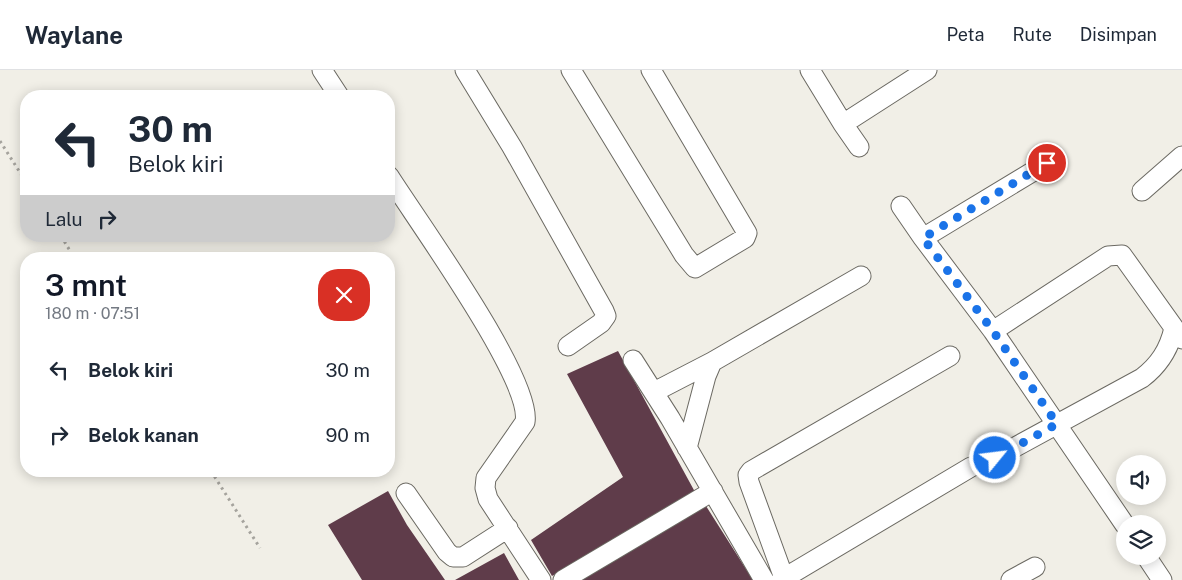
<!DOCTYPE html>
<html lang="id">
<meta charset="utf-8">
<style>
:root{--surface:#fff;--page:#f6f6f7;--text:#1f2937;--muted:#747a83;--line:#e0e1e3;--accent:#111827}
body{margin:0;font-family:"Public Sans",sans-serif;background:var(--page);color:var(--text);height:100vh;display:flex;flex-direction:column;font-size:19px;white-space:nowrap}
*{box-sizing:border-box;margin:0}
p{font-size:16px;color:var(--muted)}
.icon{flex:none;width:28px;height:28px;fill:none;stroke:currentColor;stroke-width:2;stroke-linecap:round;stroke-linejoin:round}
.map{position:relative;flex:1;overflow:hidden}
.sheet{position:absolute;left:20px;top:182px;width:375px;height:225px;display:flex;flex-direction:column;background:var(--surface);border-radius:20px;box-shadow:0 2px 12px #0003}
.sheet>*{flex:none}
.top-card{position:absolute;left:20px;top:20px;width:375px;height:152px;border-radius:20px;box-shadow:0 2px 12px #0003;background:#fff;color:var(--text);overflow:hidden}
.fabs{position:absolute;left:1116px;top:385px;display:grid;gap:10px}
.fabs a{display:grid;place-items:center;width:50px;height:50px;border-radius:50%;background:var(--surface);box-shadow:0 2px 12px #0003;font-size:25px}
.pin{position:absolute;display:grid;place-items:center;width:42px;height:42px;color:#fff;margin:-21px;border:2px solid #fff;border-radius:50%;box-shadow:0 1px 5px #0007}
.me{position:absolute;width:55px;margin:-28px;rotate:61deg;stroke-linejoin:round;filter:drop-shadow(0 0 4px #0008)}
.turn{display:flex;align-items:center;gap:18px;height:105px;padding:0 25px;font-size:22px}
.turn .icon{width:65px;height:65px;stroke-width:2.5}
.turn b{display:block;font-size:35px;line-height:42px}
.then{display:flex;align-items:center;height:48px;padding:0 25px;background:#0003;gap:10px;font-size:19px}
.round{display:grid;place-items:center;flex:none;width:52px;height:52px;border-radius:20px;background:var(--page)}
.headline{display:flex;align-items:center;justify-content:space-between;height:85px;padding:0 25px}
h1{font-size:30px;font-weight:600;line-height:38px;color:var(--accent)}
ul{padding:0;list-style:none}
li{display:flex;align-items:center;gap:15px;height:65px;padding:0 25px}
li div{flex:1}
li b{display:block;font-size:19px}
li em{font-style:normal}
header{display:flex;align-items:center;gap:30px;box-sizing:border-box;height:70px;padding:0 25px;background:var(--surface);border-bottom:1px solid var(--line)}
header strong{font-size:24px}
nav{display:flex;gap:28px;margin-inline-start:auto;font-size:18px}
.map>svg:first-child{display:block}
.building{fill:#5f3c4a}
.lines{fill:none;stroke-linecap:round;stroke-linejoin:round}
.minor-casing{stroke:#6b6962;stroke-width:21}
.path{stroke:#a5a39d;stroke-width:3;stroke-dasharray:2.5 4;stroke-linecap:butt}
.minor{stroke:#fff;stroke-width:19}
.route{stroke:#1a73e8;stroke-width:9;stroke-dasharray:0 16.2}
</style>
<header>
<strong>Waylane</strong>
<nav><a>Peta</a><a>Rute</a><a>Disimpan</a></nav>
</header>
<div class="map">
<svg width="1182" height="510" viewBox="0 0 1182 510">
<rect width="100%" height="100%" fill="#f1efe7"/>
<path class="building" d="M 618,281 L 695,422 L 552,506 L 531,470 L 623,407 L 567,304 Z
M 388,421 L 407,455 L 445,510 L 362,510 L 328,455 Z
M 706,436 L 753,510 L 581,510 Z
M 504,483 L 519,510 L 455,510 Z"/>
<g class="lines">
<defs>
<path id="minor" d="M 322,0 L 339,26
M 465,0 L 512,77 L 604,241 L 606,246 L 601,253 L 568,276
M 571,0 L 684,185 L 695,198 L 745,168 L 747,163 L 651,0
M 810,0 L 843,54 L 927,0
M 843,54 L 859,77
M 389,106 C 416,149 533,310 525,352 L 486,408 L 485,418 L 488,429 L 541,510
M 1142,121 L 1182,86
M 901,136 L 923,168 L 993,261 L 1125,455
M 923,168 L 1047,93
M 993,261 L 1108,186 L 1122,185 L 1182,269
M 633,290 L 670,348 L 764,510
M 654,322 L 712,292
M 687,378 L 706,306 L 712,292 L 861,206
M 995,388 L 1142,308 C 1159,295 1169,280 1174,258
M 406,423 L 447,482 L 453,487 L 463,487 L 508,458
M 1146,486 L 1162,510
M 784,508 L 749,412 L 748,405 L 751,401 L 950,286
M 563,510 L 713,421
M 781,510 L 971,397
M 1011,510 L 1035,497"/>
</defs>
<use href="#minor" class="minor-casing"/>
<path class="path" d="M 0,71 L 26,112
M 61,166 L 75,189
M 211,401 L 260,478"/>
<use href="#minor" class="minor"/>
</g>
<g class="lines">
<path class="route" d="M 995,388 L 1057,354 L 993,261 L 923,168 L 1047,93"/>
</g>
</svg>
<div class="fabs">
<a><svg class="icon" aria-label="sound" viewBox="0 0 24 24"><path d="M4 9h4l5-4v14l-5-4H4zM17 9q2 3 0 6"/></svg></a>
<a><svg class="icon" aria-label="layers" viewBox="0 0 24 24"><path d="M12 4l9 5-9 5-9-5zM3 14l9 5 9-5"/></svg></a>
</div>
<div class="pin" style="left:1047px;top:93px;background:#d93025"><svg class="icon" aria-label="arrive" viewBox="0 0 24 24"><path d="M6 21V4h12l-3 4 3 4H6"/></svg></div>
<svg class="me" style="left:995px;top:388px" viewBox="-20 -20 40 40"><circle r="17" fill="#1a73e8" stroke="#fff" stroke-width="3"/><path d="M0-11L8 9 0 5-8 9z" fill="#fff"/></svg>
<div class="top-card">
<div class="turn"><svg class="icon" aria-label="left" viewBox="0 0 24 24"><path d="M17 20v-9H6M10 6l-5 5 5 5"/></svg><div><b>30 m</b>Belok kiri</div></div>
<div class="then">Lalu<svg class="icon" aria-label="right" viewBox="0 0 24 24"><path d="M7 20v-9h11M14 6l5 5-5 5"/></svg></div>
</div>
<section class="sheet">
<div class="headline"><div><h1>3 mnt</h1><p>180 m · 07:51</p></div><a class="round" style="background:#d93025;color:#fff"><svg class="icon" aria-label="close" viewBox="0 0 24 24"><path d="M6 6l12 12M18 6L6 18"/></svg></a></div>
<ul>
<li><svg class="icon" aria-label="left" viewBox="0 0 24 24"><path d="M17 20v-9H6M10 6l-5 5 5 5"/></svg><div><b>Belok kiri</b></div><em>30 m</em></li>
<li><svg class="icon" aria-label="right" viewBox="0 0 24 24"><path d="M7 20v-9h11M14 6l5 5-5 5"/></svg><div><b>Belok kanan</b></div><em>90 m</em></li>
</ul>
</section>
</div>
